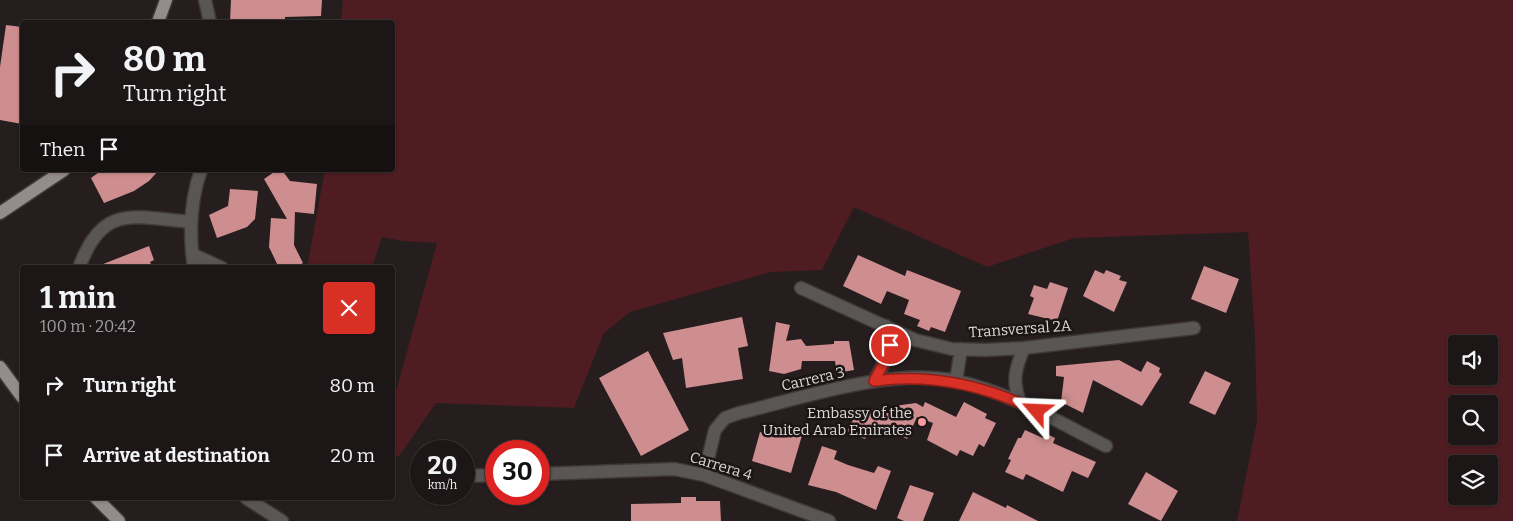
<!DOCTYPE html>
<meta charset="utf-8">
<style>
:root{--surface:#1c1616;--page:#292323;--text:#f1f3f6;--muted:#a09fa1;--line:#3a3535}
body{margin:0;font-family:Bitter,serif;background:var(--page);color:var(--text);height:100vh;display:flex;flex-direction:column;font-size:19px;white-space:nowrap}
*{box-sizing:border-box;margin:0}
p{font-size:16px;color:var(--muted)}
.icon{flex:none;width:28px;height:28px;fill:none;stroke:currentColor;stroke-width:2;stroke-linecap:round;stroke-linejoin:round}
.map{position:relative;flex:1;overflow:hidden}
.details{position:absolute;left:20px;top:265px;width:375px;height:235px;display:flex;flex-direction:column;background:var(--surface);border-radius:5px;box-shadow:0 1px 4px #0004,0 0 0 1px var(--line)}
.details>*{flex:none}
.guide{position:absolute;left:20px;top:20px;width:375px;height:152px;border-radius:5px;box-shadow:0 1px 4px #0004,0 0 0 1px var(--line);background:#1c1616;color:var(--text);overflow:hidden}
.buttons{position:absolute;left:1448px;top:335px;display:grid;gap:10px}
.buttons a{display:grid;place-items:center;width:50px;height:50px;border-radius:5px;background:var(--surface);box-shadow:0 1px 4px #0004,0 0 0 1px var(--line);font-size:25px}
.speed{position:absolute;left:410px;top:440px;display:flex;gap:10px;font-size:25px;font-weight:700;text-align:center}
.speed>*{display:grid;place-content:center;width:65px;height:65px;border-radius:50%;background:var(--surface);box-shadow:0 1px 4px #0004,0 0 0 1px var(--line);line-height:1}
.speed small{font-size:12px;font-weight:400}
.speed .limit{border:8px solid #d22;background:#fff;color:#111}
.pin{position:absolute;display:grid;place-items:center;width:42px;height:42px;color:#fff;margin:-21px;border:2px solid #fff;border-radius:50%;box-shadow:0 1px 5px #0007}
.me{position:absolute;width:55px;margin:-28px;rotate:296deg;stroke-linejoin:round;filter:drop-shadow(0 0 4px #0008)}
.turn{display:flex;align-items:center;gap:18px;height:105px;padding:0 20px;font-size:22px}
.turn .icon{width:65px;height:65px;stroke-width:2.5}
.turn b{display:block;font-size:35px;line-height:42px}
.then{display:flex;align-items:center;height:48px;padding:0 20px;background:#0003;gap:10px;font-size:19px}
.round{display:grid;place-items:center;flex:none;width:52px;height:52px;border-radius:5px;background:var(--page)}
.head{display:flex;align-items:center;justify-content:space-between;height:85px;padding:0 20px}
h1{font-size:30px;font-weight:700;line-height:38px}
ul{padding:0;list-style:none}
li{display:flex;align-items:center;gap:15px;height:70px;padding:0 20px}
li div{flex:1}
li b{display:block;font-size:19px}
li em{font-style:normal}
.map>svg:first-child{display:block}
.green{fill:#4e1c21;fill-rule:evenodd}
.building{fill:#ce8d8e}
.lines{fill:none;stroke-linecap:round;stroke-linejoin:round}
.street-casing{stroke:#3f3838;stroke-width:15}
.primary-casing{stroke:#3f3838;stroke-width:15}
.street{stroke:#5a5656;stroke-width:12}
.primary{stroke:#948b8b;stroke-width:12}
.route-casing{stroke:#8d1f18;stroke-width:12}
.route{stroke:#d93025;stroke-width:9}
.poi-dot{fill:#f59b9e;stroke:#1c1515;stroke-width:2}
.labels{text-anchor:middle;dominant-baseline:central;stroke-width:5;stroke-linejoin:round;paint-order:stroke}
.street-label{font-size:15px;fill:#dcd7d7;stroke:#1c1515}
.poi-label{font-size:15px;fill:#dcd7d7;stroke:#1c1515;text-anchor:end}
</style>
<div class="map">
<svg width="1513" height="521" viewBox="0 0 1513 521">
<rect width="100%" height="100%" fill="#261e1e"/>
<path class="green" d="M 343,0 L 1513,0 L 1513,521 L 1237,521 L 1257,421 L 1255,337 L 1248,232 L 1074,238 L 987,267 L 854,207 L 822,270 L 771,272 L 630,312 L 604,333 L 574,408 L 436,403 L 399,456 L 393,456 L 393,402 L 437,243 L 403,241 L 382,237 L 372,267 L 307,267 L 325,170 L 392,170 L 392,22 L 341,22 ZM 1456,344 L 1489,344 L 1489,376 L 1456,376 ZM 1456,404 L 1489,404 L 1489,436 L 1456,436 ZM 1456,464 L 1489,464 L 1489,496 L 1456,496 Z"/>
<path class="building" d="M 231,0 L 322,0 L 321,16 L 285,17 L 285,22 L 230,22 Z
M 6,25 L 22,27 L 22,124 L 0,120 L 0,67 Z
M 102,170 L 159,170 L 149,181 L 134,191 L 104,203 L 91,178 Z
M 277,170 L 282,170 L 290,181 L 317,184 L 314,214 L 295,212 L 294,245 L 303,263 L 295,268 L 279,268 L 269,247 L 271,218 L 287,219 L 264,179 Z
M 230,189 L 258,191 L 255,219 L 247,227 L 217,238 L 209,215 L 228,206 Z
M 149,246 L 154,260 L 150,262 L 153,268 L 93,268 Z
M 858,255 L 905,276 L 907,270 L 961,291 L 945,332 L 931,327 L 929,331 L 917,326 L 920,320 L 904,314 L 909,300 L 887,291 L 881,304 L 843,286 Z
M 1204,266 L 1239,279 L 1226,313 L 1191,299 Z
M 1095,270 L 1104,274 L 1106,270 L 1121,276 L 1119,280 L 1127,282 L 1114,312 L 1083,296 Z
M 1050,282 L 1068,288 L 1057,321 L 1028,314 L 1034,298 L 1030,296 L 1034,285 L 1047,289 Z
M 742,317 L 748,346 L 738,348 L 743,379 L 686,388 L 682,358 L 673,360 L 663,333 Z
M 776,322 L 790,325 L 786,341 L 801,339 L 806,346 L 834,344 L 834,341 L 849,341 L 854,370 L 837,373 L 835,361 L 802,361 L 801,369 L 784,374 L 769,371 Z
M 648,351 L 689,430 L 641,456 L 599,378 Z
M 1119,360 L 1141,372 L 1147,361 L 1160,368 L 1159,372 L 1162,374 L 1142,406 L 1093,380 L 1083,413 L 1061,402 L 1064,377 L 1056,376 L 1056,366 Z
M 1205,371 L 1231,383 L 1215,415 L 1189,403 Z
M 925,402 L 956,417 L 964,402 L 987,414 L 985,418 L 996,423 L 984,447 L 979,444 L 973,456 L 960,450 L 957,456 L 927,440 L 933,423 L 917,417 L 907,439 L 889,429 L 887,435 L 878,430 L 875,437 L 867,434 L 865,439 L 847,431 L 858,411 L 916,403 L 923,407 Z
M 780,425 L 803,432 L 791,473 L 752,461 L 760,432 L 772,436 L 774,431 L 778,432 Z
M 1025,430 L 1043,438 L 1045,433 L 1055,438 L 1053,443 L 1096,462 L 1088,478 L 1072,471 L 1063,492 L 1026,474 L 1023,480 L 1005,472 L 1011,460 L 1008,459 L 1018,438 L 1021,438 Z
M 822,446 L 837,451 L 834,459 L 848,465 L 874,473 L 878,466 L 891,471 L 876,510 L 836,492 L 808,485 Z
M 1146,472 L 1178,491 L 1161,521 L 1128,504 Z
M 910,485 L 934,493 L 923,521 L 904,521 L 897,518 Z
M 973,492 L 1006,508 L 1007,505 L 1038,521 L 959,521 Z
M 681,497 L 696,497 L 696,501 L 720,501 L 721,521 L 631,521 L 631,504 L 681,503 Z"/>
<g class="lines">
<defs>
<path id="street" d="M 205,0 L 210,22
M 192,254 L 222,268
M 79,268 C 102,203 134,217 191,222
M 194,268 C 189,235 190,201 201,170
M 801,288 L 915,340 L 952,349 L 985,350 L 1024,348 L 1194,328
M 874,381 C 887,359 892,352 886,326
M 956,381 L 961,349
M 1020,402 C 1012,381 1015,369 1024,348
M 539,474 L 674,469 L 704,475 L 829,521
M 704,475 L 715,430 L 725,418 L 739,413 C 802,398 893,367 956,381 C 1010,392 1058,422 1106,446
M 464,476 L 496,475
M 246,498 L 282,521
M 437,498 L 439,494"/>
<path id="primary" d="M 158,22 L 166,0
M 0,213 L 64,170
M 0,367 L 22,397
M 96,498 L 119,521"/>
</defs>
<use href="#street" class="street-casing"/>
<use href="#primary" class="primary-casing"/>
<use href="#street" class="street"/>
<use href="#primary" class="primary"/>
</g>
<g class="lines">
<defs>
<path id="route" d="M 890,345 L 888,356 L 874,381 C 932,373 985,385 1037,411"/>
</defs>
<use href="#route" class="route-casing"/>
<use href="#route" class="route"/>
</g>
<circle class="poi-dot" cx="922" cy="422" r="5"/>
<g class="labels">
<g class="street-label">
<text transform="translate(1020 329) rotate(-4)">Transversal 2A</text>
<text transform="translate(813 379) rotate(-13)">Carrera 3</text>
<text transform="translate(721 466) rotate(17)">Carrera 4</text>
</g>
<g class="poi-label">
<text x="912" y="413">Embassy of the<tspan x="912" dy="17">United Arab Emirates</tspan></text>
</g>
</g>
</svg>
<div class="buttons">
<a><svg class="icon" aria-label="sound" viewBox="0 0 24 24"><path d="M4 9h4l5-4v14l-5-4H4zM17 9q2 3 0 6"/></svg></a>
<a><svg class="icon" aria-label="search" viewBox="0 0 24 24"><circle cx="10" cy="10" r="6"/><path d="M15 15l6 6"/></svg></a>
<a><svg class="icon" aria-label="layers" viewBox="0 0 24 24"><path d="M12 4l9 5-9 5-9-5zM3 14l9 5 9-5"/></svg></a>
</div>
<div class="speed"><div>20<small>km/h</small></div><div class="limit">30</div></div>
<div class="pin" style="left:890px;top:345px;background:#d93025"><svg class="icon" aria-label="arrive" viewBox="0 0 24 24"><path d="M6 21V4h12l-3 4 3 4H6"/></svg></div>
<svg class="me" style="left:1037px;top:411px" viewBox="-20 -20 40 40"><path d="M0-17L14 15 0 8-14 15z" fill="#d93025" stroke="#fff" stroke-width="4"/></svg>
<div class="guide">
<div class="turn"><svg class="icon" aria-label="right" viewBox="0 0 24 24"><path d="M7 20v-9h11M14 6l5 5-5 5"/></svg><div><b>80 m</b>Turn right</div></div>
<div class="then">Then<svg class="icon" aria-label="arrive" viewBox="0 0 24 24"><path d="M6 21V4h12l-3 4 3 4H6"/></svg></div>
</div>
<section class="details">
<div class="head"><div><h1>1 min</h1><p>100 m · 20:42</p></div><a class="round" style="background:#d93025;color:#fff"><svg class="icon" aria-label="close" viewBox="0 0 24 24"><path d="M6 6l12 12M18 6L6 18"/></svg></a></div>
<ul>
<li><svg class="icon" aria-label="right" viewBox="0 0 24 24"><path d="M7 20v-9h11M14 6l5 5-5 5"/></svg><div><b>Turn right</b></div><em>80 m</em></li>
<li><svg class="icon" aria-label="arrive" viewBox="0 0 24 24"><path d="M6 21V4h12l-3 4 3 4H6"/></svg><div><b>Arrive at destination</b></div><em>20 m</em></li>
</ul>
</section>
</div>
